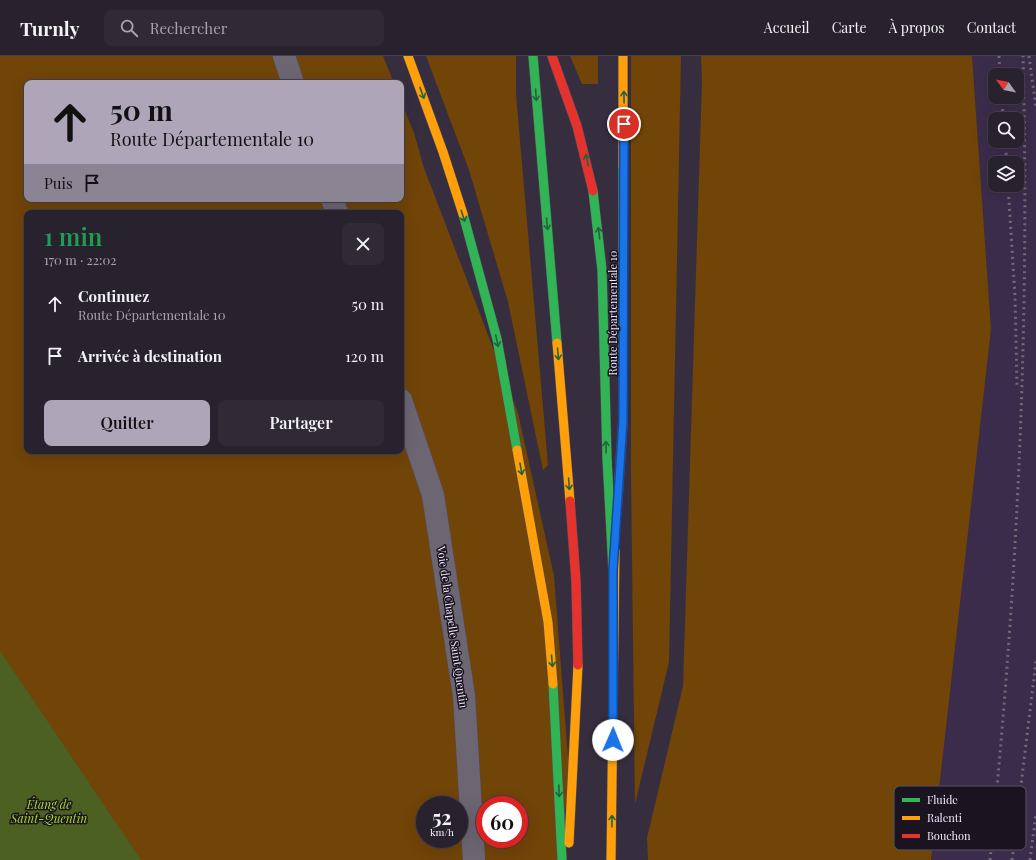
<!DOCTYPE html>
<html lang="fr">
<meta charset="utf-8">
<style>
:root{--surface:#28222e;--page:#302a36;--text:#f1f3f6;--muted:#a5a4aa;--line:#443f4a;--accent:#aea6b8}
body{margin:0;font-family:"Playfair Display",serif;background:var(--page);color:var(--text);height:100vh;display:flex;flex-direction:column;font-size:15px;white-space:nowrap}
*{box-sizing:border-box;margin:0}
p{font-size:13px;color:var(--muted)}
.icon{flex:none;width:22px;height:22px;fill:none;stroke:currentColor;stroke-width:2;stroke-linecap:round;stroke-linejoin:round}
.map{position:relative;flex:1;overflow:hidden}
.side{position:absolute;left:24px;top:154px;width:380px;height:244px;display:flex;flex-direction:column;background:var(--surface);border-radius:8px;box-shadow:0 4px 16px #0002,0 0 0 1px var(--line)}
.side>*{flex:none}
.guide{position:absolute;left:24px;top:24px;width:380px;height:122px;border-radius:8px;box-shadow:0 4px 16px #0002,0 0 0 1px var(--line);background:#aea6b8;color:#111;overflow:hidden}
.needle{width:26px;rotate:303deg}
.tools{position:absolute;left:988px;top:12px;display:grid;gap:8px}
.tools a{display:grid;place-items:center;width:36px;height:36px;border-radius:8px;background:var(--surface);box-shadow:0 4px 16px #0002,0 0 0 1px var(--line);font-size:20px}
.speed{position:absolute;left:416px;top:740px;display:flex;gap:8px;font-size:20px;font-weight:700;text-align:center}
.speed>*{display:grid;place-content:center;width:52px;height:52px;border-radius:50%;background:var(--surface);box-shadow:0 4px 16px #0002,0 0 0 1px var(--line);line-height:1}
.speed small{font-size:10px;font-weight:400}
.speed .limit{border:6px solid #d22;background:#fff;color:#111}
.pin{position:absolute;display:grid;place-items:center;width:34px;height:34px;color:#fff;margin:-17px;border:2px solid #fff;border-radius:50%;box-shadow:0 1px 4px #0007}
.me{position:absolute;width:44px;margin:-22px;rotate:1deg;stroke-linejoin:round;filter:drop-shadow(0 0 3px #0008)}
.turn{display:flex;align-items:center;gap:14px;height:84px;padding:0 20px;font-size:18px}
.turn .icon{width:52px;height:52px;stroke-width:2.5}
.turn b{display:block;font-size:28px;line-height:34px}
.then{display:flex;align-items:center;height:38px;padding:0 20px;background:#0003;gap:8px;font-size:15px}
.round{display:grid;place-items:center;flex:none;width:42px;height:42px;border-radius:8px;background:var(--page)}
.headline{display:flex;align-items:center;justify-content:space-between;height:68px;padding:0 20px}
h1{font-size:24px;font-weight:600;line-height:30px;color:#1e9e55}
.cta{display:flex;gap:8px;margin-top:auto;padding:8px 20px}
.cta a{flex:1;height:46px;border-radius:8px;background:var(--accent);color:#111;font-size:16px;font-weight:600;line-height:46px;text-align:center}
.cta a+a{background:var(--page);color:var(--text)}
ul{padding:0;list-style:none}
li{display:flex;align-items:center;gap:12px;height:52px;padding:0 20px}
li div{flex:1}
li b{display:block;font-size:15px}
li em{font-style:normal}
header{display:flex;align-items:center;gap:24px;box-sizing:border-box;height:56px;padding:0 20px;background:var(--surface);border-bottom:1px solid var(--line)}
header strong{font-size:19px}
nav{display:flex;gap:22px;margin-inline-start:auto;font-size:14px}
.search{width:280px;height:36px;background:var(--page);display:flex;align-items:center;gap:10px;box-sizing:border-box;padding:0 14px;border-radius:8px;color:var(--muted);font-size:15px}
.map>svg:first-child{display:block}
.built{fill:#3c2c4c;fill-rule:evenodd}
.green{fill:#714408;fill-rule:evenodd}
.water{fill:#4c6021}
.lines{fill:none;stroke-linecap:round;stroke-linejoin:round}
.street-casing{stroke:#544d5c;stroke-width:23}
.fast-casing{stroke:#544d5c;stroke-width:10}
.slow-casing{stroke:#544d5c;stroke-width:10}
.jam-casing{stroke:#544d5c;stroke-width:10}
.street{stroke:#6c6673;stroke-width:22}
.fast{stroke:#30b455;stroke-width:9}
.slow{stroke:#ff9f0a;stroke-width:9}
.jam{stroke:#e5322d;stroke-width:9}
.rail{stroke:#706a77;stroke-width:3;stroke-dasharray:2 4;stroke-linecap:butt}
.oneway{stroke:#25643a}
.route-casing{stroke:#114b97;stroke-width:10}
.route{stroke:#1a73e8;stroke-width:7}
.labels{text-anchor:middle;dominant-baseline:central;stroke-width:3;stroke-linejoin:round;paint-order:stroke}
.street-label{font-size:11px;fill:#efe7fa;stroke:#1a1420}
.water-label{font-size:12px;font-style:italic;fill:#a7db29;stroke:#1a1420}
.key{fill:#1a1420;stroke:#5a5361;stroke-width:1}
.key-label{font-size:11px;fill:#efe7fa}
</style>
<header>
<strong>Turnly</strong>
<div class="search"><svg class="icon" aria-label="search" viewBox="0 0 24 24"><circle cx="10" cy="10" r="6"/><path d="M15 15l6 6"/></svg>Rechercher</div>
<nav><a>Accueil</a><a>Carte</a><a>À propos</a><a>Contact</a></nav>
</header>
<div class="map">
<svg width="1036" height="804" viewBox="0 0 1036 804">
<rect width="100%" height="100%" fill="#362e3e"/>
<path class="built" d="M 972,0 L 1036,0 L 1036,804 L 931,804 L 991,273 ZM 995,19 L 1017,19 L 1017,41 L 995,41 ZM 995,63 L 1017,63 L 1017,85 L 995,85 ZM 995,107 L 1017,107 L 1017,129 L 995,129 Z"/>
<path class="green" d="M 0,0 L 383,0 L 394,27 L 27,27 L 27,143 L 401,143 L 401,45 L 414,77 L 424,112 L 518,357 L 554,520 L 570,727 L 557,804 L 0,804 ZM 27,157 L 401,157 L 401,395 L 27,395 ZM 425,749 L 459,749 L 459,783 L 425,783 ZM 485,749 L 519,749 L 519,783 L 485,783 Z
M 426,0 L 516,0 L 516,38 L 548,409 L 543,414 L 508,246 L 469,114 Z
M 570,0 L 598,0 L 598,28 L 582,28 Z
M 631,0 L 681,0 L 669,606 L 635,748 L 631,420 Z
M 701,0 L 972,0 L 991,273 L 931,804 L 648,804 L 647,782 L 683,630 L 702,25 Z"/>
<path class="water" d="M 0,595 L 141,804 L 0,804 Z"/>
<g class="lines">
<defs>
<path id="street" d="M 284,0 L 293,27
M 332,143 L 337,157
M 401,344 L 433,439 L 464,640 L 474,804"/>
<path id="fast" d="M 533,0 L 557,287
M 623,111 L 623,327
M 593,135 L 602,214 L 607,402 L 613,514
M 463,158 L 497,283 L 517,394
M 553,628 L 562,804"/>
<path id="slow" d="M 408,0 L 443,96 L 463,158
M 623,0 L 623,111
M 557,287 L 570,445
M 517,394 L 548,566 L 553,628
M 569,787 L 578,609
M 611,804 L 615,495"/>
<path id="jam" d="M 552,0 L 577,70 L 593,135
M 570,445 L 576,525 L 578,609
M 617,455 L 623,365 L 623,327"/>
</defs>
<use href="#street" class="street-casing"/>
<use href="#fast" class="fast-casing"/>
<use href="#slow" class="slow-casing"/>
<use href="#jam" class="jam-casing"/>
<use href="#street" class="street"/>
<use href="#fast" class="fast"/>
<use href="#slow" class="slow"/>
<use href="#jam" class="jam"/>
<path class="rail" d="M 999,0 L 1000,19
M 1029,0 L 1036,52
M 1002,41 L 1003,63
M 1005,85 L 1007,107
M 1008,129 L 1015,240 L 1017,330
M 990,804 C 1017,537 1030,269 1023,0
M 1012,804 L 1036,605
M 1030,804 L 1036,758"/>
</g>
<defs><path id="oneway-shaft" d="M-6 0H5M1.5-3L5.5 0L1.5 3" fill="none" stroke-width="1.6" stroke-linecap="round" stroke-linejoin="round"/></defs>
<g class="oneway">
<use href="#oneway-shaft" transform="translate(422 37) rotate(70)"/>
<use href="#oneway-shaft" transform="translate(536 39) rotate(86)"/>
<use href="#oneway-shaft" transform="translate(624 41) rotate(-91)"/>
<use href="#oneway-shaft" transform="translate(587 104) rotate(-102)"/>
<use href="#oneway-shaft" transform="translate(463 160) rotate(72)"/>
<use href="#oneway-shaft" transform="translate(547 168) rotate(85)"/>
<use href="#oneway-shaft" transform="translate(599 177) rotate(-97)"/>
<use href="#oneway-shaft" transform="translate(497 285) rotate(78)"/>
<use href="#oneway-shaft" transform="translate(558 298) rotate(85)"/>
<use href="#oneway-shaft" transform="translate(606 391) rotate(-91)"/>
<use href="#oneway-shaft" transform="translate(521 413) rotate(80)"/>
<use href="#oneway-shaft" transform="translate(569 428) rotate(86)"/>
<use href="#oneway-shaft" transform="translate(552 605) rotate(85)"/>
<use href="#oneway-shaft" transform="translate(559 735) rotate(88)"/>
<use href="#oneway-shaft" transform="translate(612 765) rotate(-89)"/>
</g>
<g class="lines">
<defs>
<path id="route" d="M 613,684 L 613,514 L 623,365 L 624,68"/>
</defs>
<use href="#route" class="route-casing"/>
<use href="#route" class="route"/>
</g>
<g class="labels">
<g class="street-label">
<text transform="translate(612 257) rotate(-90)">Route Départementale 10</text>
<text transform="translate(453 571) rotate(82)">Voie de la Chapelle Saint Quentin</text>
</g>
<g class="water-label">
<text x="49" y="748">Étang de<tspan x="49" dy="14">Saint-Quentin</tspan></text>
</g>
</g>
<rect x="894" y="730" width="132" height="64" rx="6" class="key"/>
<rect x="902" y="742" width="18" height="4" fill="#30b455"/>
<rect x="902" y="760" width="18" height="4" fill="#ff9f0a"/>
<rect x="902" y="778" width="18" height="4" fill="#e5322d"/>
<g class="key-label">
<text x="927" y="748">Fluide</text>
<text x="927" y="766">Ralenti</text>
<text x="927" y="784">Bouchon</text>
</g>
</svg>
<div class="tools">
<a><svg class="needle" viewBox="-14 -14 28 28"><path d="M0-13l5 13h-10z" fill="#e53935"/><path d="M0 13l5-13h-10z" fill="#a5a4aa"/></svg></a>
<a><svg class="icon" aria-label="search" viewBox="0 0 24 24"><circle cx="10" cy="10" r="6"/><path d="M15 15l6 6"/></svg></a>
<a><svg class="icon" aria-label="layers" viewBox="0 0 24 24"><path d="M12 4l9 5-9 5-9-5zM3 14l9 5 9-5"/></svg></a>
</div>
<div class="speed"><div>52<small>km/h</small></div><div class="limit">60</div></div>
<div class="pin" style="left:624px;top:68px;background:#d93025"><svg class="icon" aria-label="arrive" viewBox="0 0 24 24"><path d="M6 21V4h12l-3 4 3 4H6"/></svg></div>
<svg class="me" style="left:613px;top:684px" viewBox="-20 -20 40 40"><circle r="19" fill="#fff"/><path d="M0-13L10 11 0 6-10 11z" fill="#1a73e8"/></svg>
<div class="guide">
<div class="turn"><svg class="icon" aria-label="ahead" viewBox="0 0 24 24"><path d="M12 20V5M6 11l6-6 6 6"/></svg><div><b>50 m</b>Route Départementale 10</div></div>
<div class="then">Puis<svg class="icon" aria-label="arrive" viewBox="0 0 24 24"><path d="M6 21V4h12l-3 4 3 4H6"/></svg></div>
</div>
<section class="side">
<div class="headline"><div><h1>1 min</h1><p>170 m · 22:02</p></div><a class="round"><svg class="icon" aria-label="close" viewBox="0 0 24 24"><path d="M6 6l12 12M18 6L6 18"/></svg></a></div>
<ul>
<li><svg class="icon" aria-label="ahead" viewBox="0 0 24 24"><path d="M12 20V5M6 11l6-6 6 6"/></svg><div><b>Continuez</b><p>Route Départementale 10</p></div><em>50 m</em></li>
<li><svg class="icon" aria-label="arrive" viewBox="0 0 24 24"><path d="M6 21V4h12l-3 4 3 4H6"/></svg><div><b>Arrivée à destination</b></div><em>120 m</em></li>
</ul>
<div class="cta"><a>Quitter</a><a>Partager</a></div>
</section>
</div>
